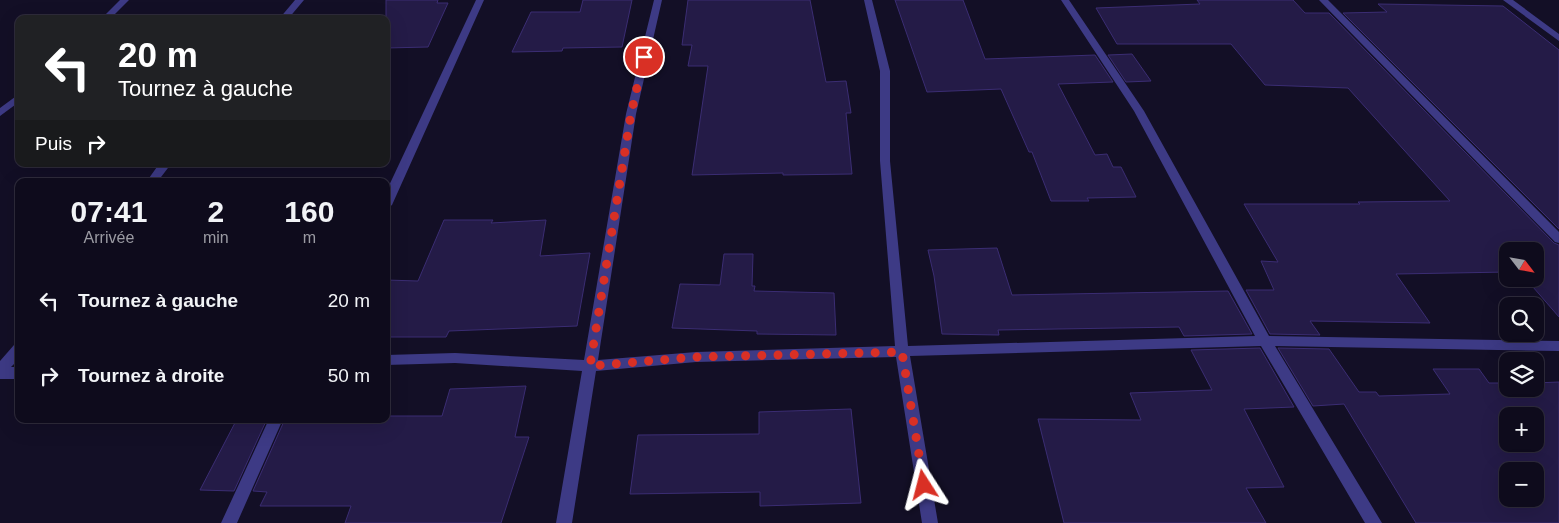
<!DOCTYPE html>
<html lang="fr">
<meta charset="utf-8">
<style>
:root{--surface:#0e0b1c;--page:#171425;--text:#f1f3f6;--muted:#9b9ba3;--line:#2e2b3b}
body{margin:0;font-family:Arial,sans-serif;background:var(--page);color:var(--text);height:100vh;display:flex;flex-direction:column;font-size:19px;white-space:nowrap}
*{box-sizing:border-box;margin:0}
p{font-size:16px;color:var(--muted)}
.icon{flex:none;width:28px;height:28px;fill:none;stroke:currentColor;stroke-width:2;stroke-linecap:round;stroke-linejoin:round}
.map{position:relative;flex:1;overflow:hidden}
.details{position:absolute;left:15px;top:178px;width:375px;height:245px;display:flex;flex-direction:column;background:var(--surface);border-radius:10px;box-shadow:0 5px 20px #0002,0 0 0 1px var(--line)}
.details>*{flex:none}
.top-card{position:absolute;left:15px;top:15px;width:375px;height:152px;border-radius:10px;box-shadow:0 5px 20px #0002,0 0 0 1px var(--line);background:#202124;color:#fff;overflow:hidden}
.needle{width:32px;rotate:121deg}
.buttons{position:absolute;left:1499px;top:242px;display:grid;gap:10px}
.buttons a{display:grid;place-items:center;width:45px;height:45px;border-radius:10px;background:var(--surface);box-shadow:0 5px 20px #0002,0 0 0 1px var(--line);font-size:25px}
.pin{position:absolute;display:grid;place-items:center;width:42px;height:42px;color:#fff;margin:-21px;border:2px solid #fff;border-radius:50%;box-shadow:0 1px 5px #0007}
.me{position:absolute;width:55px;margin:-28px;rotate:351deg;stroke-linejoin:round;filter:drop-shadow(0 0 4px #0008)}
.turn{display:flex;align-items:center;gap:18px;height:105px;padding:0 20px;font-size:22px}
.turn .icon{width:65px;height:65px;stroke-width:2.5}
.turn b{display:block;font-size:35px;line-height:42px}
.then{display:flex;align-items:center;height:48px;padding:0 20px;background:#0003;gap:10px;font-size:19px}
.eta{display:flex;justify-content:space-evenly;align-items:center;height:85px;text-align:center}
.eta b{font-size:30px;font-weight:700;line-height:35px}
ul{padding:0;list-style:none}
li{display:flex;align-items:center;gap:15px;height:75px;padding:0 20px}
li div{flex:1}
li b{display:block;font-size:19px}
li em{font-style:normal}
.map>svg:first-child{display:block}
.building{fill:#241b47;stroke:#3b2d73;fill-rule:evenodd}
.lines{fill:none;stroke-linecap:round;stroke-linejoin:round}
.street{fill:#3d3a85;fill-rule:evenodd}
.route{stroke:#d93025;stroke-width:9;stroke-dasharray:0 16.2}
</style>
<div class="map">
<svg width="1559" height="523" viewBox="0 0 1559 523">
<rect width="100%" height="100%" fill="#130f26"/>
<path class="building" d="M 386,0 L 438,0 L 437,3 L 448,3 L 428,47 L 386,48 Z
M 583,0 L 632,0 L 622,47 L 563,48 L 562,51 L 512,52 L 531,12 L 580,12 Z
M 688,0 L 810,0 L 826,82 L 846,81 L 851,113 L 846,113 L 852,174 L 783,175 L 783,173 L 692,175 L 708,66 L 688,66 L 692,45 L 682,45 Z
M 895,0 L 963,0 L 985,59 L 1095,55 L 1113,82 L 1058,84 L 1095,155 L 1107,154 L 1113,167 L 1121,167 L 1136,197 L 1087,198 L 1089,201 L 1051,201 L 1032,152 L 1029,152 L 1001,89 L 927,92 Z
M 1197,0 L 1293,0 L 1305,13 L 1329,13 L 1554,243 L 1559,245 L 1559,317 L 1526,279 L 1535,279 L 1535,251 L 1508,251 L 1508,272 L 1396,274 L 1430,323 L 1310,321 L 1320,335 L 1270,334 L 1246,290 L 1274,290 L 1261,261 L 1278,262 L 1244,204 L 1360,204 L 1358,202 L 1450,201 L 1348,88 L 1265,85 L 1231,44 L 1117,44 L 1096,8 L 1200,4 Z
M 1378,4 L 1503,6 L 1559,50 L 1559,229 L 1343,13 L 1387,12 Z
M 1132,54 L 1151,81 L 1126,82 L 1108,55 Z
M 444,220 L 493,220 L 491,223 L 546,220 L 540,256 L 590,253 L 577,326 L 449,331 L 446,337 L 386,337 L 386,280 L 418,281 Z
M 997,248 L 1012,295 L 1228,291 L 1252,334 L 1184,336 L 1179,327 L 998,330 L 999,335 L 942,334 L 934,276 L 928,250 Z
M 724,254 L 753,254 L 752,286 L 755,286 L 754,291 L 834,293 L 836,335 L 757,334 L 757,331 L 672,328 L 680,284 L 720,285 Z
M 1260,348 L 1294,407 L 1244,409 L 1284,487 L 1246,488 L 1266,523 L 1064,523 L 1038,419 L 1141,420 L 1130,393 L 1212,390 L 1191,350 Z
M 1278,348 L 1329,349 L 1359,392 L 1376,392 L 1379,396 L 1450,394 L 1433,369 L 1479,369 L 1489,383 L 1508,383 L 1508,389 L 1535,389 L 1535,383 L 1559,382 L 1559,523 L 1416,523 L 1344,404 L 1313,406 ZM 1508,416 L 1535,416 L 1535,444 L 1508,444 ZM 1508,471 L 1535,471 L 1535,499 L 1508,499 Z
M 526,386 L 515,437 L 529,437 L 501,523 L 345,523 L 351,506 L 260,506 L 267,492 L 253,491 L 285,419 L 386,419 L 386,416 L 442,416 L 450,389 Z
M 851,409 L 861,503 L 760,506 L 760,492 L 630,494 L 638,435 L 759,434 L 759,412 Z
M 237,419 L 267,419 L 234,491 L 200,490 Z"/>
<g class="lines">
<path class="street" d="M 120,0 L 129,0 L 110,19 L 101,19 Z
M 295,0 L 304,0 L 288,19 L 279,19 Z
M 476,0 L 484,0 L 392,205 L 386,209 L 386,192 Z
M 654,0 L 662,0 L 636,114 L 598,360 L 696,352 L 895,346 L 880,161 L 880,71 L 864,0 L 872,0 L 890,71 L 890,161 L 908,346 L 1255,336 L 1134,111 L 1061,0 L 1069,0 L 1144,111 L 1269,336 L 1559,341 L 1559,351 L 1275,346 L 1382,523 L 1365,523 L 1261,346 L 910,356 L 938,523 L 922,523 L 896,357 L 696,362 L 596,371 L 572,523 L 556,523 L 582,371 L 455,363 L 386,365 L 386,355 L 455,353 L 584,360 L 626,114 Z
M 1319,0 L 1328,0 L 1559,232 L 1559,243 L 1555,242 Z
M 1503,0 L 1513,0 L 1559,34 L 1559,41 Z
M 19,94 L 19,102 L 0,116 L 0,108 Z
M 159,164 L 171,164 L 158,181 L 147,181 Z
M 19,344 L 19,359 L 11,367 L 19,367 L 19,379 L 0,379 L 0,361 L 14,345 Z
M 269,419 L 283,419 L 237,523 L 221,523 Z"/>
</g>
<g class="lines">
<path class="route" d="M 644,57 L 631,114 L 590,366 L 696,357 L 902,352 L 924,485"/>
</g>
</svg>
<div class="buttons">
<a><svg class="needle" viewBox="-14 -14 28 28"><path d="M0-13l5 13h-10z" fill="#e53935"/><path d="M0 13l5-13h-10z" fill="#9b9ba3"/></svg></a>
<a><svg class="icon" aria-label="search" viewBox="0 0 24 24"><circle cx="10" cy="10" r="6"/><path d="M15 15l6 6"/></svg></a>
<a><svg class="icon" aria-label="layers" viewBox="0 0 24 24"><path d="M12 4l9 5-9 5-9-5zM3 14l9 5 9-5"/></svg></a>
<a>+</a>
<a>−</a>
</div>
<div class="pin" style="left:644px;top:57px;background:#d93025"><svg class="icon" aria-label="arrive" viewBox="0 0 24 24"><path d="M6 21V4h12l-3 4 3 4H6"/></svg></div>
<svg class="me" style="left:924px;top:485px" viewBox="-20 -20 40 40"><path d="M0-17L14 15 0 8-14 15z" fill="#d93025" stroke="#fff" stroke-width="4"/></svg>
<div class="top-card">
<div class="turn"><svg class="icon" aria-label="left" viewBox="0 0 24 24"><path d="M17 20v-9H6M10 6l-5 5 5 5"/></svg><div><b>20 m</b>Tournez à gauche</div></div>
<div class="then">Puis<svg class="icon" aria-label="right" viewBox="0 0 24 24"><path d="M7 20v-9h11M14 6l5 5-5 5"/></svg></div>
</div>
<section class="details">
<div class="eta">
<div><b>07:41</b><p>Arrivée</p></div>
<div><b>2</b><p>min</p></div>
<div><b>160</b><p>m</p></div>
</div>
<ul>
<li><svg class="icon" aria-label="left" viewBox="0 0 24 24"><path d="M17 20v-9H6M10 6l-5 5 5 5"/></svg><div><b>Tournez à gauche</b></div><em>20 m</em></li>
<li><svg class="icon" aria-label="right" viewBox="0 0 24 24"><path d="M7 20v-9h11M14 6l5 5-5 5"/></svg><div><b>Tournez à droite</b></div><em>50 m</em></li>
</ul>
</section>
</div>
